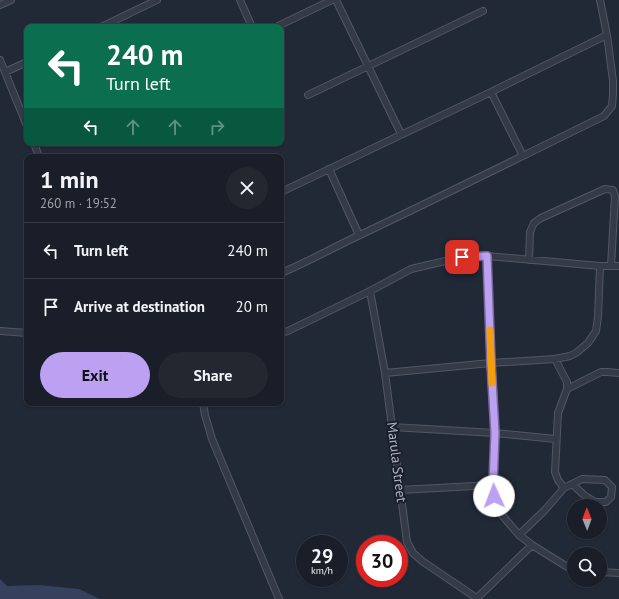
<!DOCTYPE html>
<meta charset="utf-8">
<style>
:root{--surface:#191e28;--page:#222730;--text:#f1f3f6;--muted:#9fa2a8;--line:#373c45;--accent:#bca0f2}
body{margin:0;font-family:"PT Sans",sans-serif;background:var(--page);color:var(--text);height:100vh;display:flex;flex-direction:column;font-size:15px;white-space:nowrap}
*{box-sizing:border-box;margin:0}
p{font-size:13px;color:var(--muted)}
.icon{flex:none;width:22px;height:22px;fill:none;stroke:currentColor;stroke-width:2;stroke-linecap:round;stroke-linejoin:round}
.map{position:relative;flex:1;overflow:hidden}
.sheet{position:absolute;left:24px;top:154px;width:260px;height:252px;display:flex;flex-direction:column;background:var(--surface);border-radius:8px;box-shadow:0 1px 3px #0004,0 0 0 1px var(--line)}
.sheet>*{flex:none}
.guide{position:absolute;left:24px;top:24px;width:260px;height:122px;border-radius:8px;box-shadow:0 1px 3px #0004,0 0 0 1px var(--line);background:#0b6e4f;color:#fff;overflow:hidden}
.needle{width:26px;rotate:359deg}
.fabs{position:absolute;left:567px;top:499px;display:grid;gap:8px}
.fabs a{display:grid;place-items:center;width:40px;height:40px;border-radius:50%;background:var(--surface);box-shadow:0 1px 3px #0004,0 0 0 1px var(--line);font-size:20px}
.speed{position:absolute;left:296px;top:535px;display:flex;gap:8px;font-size:20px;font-weight:700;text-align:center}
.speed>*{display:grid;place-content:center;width:52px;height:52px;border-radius:50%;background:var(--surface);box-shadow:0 1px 3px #0004,0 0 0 1px var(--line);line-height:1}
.speed small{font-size:10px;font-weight:400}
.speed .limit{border:6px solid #d22;background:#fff;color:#111}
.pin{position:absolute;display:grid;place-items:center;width:34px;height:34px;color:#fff;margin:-17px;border-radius:8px;box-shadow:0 2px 6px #0006}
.me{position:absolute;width:44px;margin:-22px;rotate:358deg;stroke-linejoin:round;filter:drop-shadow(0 0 3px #0008)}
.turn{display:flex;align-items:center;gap:14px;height:84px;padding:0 16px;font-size:18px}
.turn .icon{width:52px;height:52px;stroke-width:2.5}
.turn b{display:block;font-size:28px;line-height:34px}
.lanes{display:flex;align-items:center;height:38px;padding:0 16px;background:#0003;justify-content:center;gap:20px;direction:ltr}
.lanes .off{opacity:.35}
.round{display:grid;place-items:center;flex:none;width:42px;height:42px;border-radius:21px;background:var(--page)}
.headline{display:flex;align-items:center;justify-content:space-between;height:68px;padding:0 16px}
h1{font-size:24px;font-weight:700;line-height:30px}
.action{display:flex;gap:8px;margin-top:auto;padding:8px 16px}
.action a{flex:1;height:46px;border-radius:24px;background:var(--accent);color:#111;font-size:16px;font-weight:700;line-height:46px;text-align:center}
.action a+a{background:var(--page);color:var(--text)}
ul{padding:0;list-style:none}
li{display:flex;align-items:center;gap:12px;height:56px;padding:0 16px;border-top:1px solid var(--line)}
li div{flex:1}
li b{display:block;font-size:15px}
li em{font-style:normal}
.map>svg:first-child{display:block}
.water{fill:#36415d}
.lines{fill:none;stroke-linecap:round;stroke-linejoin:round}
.street-casing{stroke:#525765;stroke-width:8}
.street{stroke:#353a47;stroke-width:6}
.route-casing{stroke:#7a689d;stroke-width:10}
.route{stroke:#bca0f2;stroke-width:7}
.slow{stroke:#f59e0b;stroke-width:7}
.labels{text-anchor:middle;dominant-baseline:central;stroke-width:4;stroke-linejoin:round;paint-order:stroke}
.street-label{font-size:14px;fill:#afb4c4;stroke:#1a1f2b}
</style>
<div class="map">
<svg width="619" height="599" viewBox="0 0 619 599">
<rect width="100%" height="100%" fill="#212836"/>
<path class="water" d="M 0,579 L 7,586 L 39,585 L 79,589 L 100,599 L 0,599 Z"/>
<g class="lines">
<defs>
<path id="street" d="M 240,0 L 252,27
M 336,0 L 401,134
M 0,5 L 11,0
M 101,27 L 157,0
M 276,27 L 332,0
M 0,60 L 27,126
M 5,72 L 27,62
M 491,92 L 523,156
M 308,95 L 483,11
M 34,143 L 39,157
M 329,169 L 359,235
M 281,192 L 491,92 L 607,35
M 487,256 L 491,363 L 495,433 L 493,485 L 495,507 L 519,535 L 532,545 L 569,568 L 574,569
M 529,260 L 530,232 L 534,223 L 541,218 L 605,189 L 613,190 L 615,196 L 611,266
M 281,273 C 308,262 334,247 360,235 C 442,196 523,156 604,116 L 612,106 L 613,94 L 613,81 L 607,35 L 600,0
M 370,291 L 385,373 L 407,542 L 413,553 L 422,561 L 478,599
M 0,331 L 27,333
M 281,333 L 288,331 L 370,291 L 411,269 L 462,257 L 487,256 L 600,266 L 619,266
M 555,359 L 567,382 L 567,389 L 558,413 L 555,472 L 558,480 L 564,488
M 385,373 L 491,363 L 555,359 L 570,356 L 576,353 L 588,343 L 596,331 L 598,317 L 600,266
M 567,389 L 601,372 L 607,372 L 619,373
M 203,403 L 205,415 L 212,439 L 279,599
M 392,427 L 495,433 L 556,439
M 400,490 L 493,485
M 519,535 L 544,511 L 564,488 L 582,479 L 605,480 L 612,487 L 611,497 L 606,502 L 595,502 L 584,495 L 572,484
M 600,572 L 619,573
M 476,599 L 532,545"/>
</defs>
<use href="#street" class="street-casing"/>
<use href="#street" class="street"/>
</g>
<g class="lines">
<defs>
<path id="route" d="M 462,257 L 487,256 L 491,363 L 495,433 L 493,485 L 494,496"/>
</defs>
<use href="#route" class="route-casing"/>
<use href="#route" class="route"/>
<path class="slow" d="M 490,330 L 492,383"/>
</g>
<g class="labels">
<g class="street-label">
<text transform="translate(397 462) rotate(83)">Marula Street</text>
</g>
</g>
</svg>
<div class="fabs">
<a><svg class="needle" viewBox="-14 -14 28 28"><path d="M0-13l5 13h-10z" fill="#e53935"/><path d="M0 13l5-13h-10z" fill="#9fa2a8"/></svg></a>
<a><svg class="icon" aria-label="search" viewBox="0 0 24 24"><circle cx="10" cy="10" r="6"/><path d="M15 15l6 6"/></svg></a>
</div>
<div class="speed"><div>29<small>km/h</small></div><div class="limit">30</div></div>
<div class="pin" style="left:462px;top:257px;background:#d93025"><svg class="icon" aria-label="arrive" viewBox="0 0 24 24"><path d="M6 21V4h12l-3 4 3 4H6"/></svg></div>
<svg class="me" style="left:494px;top:496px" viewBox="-20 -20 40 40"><circle r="19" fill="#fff"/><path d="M0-13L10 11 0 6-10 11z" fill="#bca0f2"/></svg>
<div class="guide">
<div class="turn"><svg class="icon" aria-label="left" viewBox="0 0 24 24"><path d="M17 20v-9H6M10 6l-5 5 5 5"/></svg><div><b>240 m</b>Turn left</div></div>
<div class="lanes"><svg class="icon" aria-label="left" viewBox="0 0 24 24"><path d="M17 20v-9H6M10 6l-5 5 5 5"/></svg><svg class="icon off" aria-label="ahead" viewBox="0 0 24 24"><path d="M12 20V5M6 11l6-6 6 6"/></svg><svg class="icon off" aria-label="ahead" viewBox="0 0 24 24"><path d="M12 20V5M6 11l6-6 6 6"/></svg><svg class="icon off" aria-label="right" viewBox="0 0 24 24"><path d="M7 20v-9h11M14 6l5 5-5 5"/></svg></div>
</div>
<section class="sheet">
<div class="headline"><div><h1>1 min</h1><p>260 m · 19:52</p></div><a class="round"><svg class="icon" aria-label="close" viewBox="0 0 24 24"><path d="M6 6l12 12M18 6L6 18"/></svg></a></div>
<ul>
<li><svg class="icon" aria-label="left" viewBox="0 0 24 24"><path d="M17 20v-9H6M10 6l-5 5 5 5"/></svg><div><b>Turn left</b></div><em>240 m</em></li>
<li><svg class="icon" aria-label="arrive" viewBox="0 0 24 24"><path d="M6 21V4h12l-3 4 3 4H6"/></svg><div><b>Arrive at destination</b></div><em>20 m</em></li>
</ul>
<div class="action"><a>Exit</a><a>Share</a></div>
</section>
</div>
